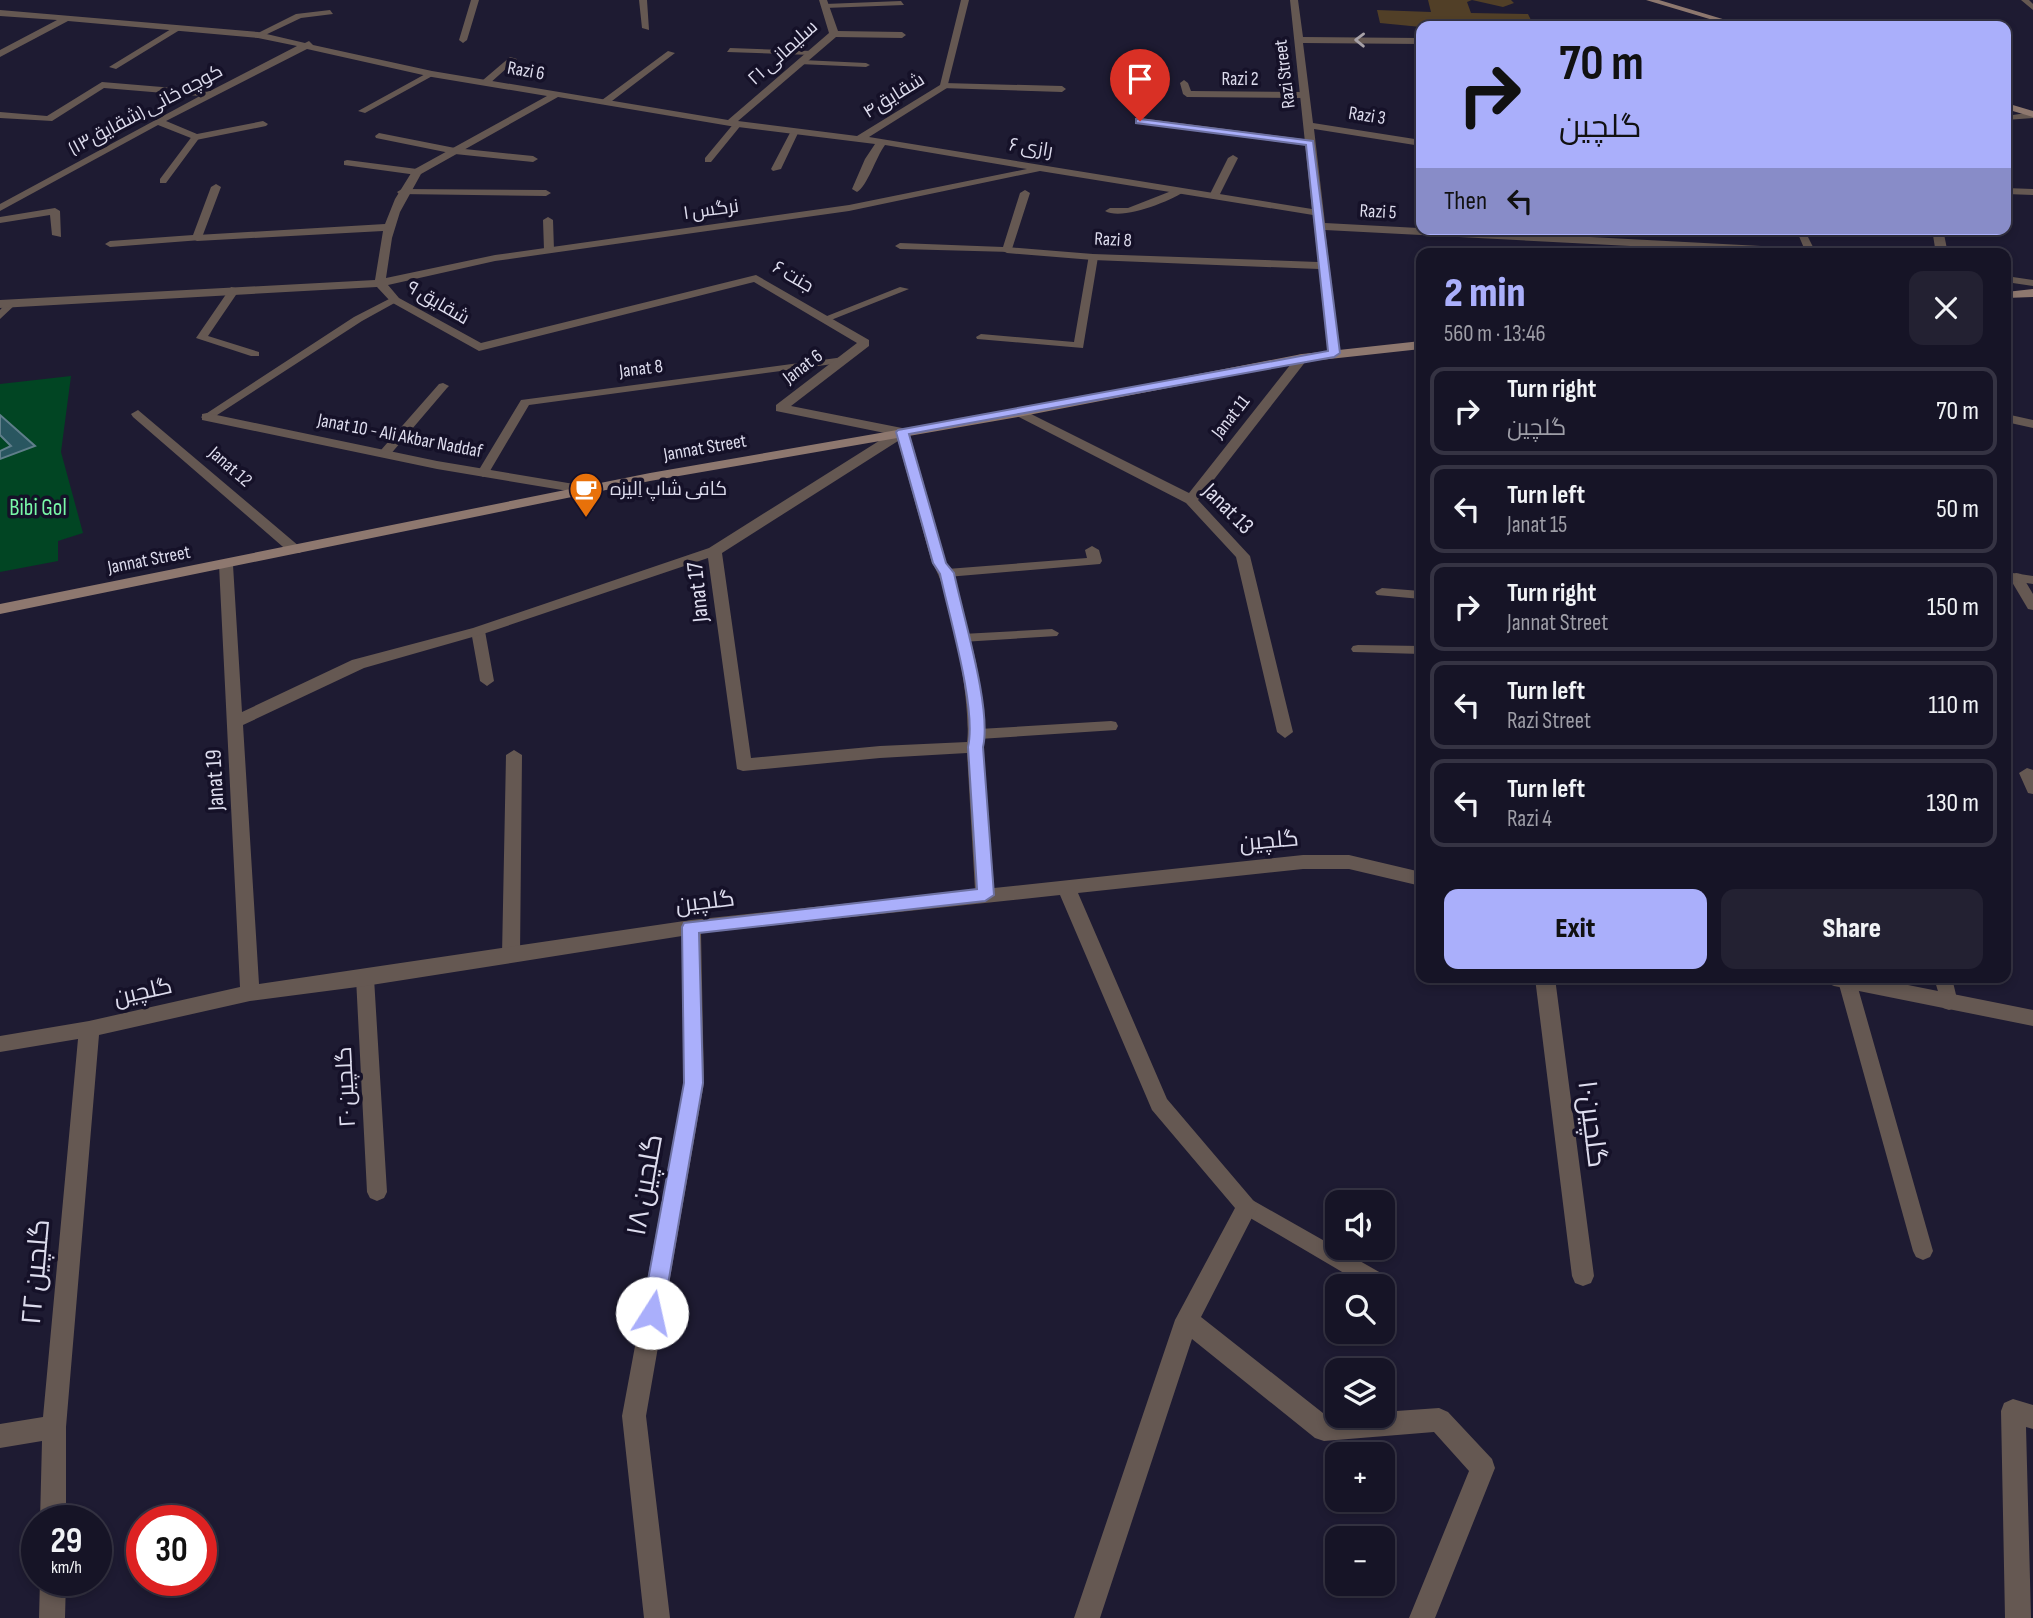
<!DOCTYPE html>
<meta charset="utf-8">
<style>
:root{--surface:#161426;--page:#232132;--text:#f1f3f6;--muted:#9e9ea7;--line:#353343;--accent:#aaaffb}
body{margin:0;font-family:"Sofia Sans Condensed",Cairo,sans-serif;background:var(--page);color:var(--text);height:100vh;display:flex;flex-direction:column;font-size:26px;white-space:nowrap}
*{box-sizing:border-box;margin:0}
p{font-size:23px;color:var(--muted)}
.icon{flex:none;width:38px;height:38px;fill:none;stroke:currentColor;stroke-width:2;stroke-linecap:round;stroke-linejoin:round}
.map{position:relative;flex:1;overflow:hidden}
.sheet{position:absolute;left:1416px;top:248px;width:595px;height:735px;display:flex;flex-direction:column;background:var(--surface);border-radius:14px;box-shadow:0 4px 10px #0003,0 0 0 2px var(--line)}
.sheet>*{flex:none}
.banner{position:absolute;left:1416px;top:21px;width:595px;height:214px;border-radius:14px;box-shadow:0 4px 10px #0003,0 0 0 2px var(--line);background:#aaaffb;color:#111;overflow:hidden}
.controls{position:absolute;left:1325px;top:1190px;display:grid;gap:14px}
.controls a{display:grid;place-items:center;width:70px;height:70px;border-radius:14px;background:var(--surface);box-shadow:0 4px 10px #0003,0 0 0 2px var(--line);font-size:35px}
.speed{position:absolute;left:21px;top:1505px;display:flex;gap:14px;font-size:35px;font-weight:700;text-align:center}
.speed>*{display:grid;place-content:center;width:91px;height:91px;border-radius:50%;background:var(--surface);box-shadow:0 4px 10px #0003,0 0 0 2px var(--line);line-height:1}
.speed small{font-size:18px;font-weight:400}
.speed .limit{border:10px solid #d22;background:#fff;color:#111}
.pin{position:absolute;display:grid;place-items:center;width:60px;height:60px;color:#fff;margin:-72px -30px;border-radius:50% 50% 50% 0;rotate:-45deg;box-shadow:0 0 7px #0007}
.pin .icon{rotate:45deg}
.me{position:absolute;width:77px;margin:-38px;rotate:10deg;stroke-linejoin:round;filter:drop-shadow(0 0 5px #0008)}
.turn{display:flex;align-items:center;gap:24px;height:147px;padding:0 28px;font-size:32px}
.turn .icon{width:91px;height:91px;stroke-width:2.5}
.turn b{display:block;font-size:49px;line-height:60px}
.then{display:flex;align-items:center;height:66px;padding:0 28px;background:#0003;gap:14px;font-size:26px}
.round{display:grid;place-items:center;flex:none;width:74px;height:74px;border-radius:14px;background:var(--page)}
.headline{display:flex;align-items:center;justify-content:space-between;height:119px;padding:0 28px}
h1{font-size:42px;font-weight:800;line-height:52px;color:var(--accent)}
.cta{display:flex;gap:14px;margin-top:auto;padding:14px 28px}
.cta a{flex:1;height:80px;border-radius:14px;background:var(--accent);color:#111;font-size:28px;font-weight:800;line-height:80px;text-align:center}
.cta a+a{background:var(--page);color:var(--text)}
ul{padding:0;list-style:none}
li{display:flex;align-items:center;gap:21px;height:88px;margin:0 14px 10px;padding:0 14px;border:4px solid var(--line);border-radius:14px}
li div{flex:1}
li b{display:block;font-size:26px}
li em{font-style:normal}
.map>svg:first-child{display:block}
.green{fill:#014523}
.water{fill:#295660;stroke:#5f7e8a;stroke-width:2}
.building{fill:#513f27}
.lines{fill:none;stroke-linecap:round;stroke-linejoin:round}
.lane{fill:#655852;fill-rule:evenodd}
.street{fill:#655852;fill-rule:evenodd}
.secondary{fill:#8e786f;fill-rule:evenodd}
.oneway{stroke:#a7a1a7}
.route{fill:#aaaffb;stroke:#6e72a3;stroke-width:2}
.labels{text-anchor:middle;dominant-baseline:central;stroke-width:7;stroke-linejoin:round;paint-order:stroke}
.far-street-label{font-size:19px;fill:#dddced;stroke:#151128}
.far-poi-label{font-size:19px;fill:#dddced;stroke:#151128;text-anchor:start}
.park-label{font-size:23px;fill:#79f8a8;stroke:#151128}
.street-label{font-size:23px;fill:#dddced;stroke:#151128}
.near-street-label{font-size:28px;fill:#dddced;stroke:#151128}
</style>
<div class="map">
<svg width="2033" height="1618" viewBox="0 0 2033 1618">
<rect width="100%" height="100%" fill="#1e1b32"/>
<path class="green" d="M 71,376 L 61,452 L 83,533 L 58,541 L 58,561 L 0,572 L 0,384 Z"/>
<path class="water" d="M 0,415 L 35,446 L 0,459 L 0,451 L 11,446 L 0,435 Z"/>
<path class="building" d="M 1428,0 L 1511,0 L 1514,3 L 1503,7 L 1472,0 L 1467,2 L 1471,13 L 1528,14 L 1534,26 L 1421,27 L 1380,23 L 1377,10 L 1431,12 Z"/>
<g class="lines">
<path class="lane" d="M 639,0 L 647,0 L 649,30 L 642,28 Z
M 2021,0 L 2029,0 L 2033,4 L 2033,10 Z
M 901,1 L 904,5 L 825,8 L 821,6 L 825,4 Z
M 330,10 L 333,14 L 301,18 L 261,37 L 254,35 L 296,14 Z
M 176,26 L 183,28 L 116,69 L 109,67 Z
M 730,48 L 812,51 L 816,53 L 812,55 L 727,52 Z
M 668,51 L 675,53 L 608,104 L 602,104 L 602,100 Z
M 510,57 L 517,59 L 489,84 L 483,84 L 483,80 Z
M 802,60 L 866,63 L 870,65 L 866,67 L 799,64 L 799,60 Z
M 429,72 L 436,74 L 365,113 L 358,111 Z
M 1184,80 L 1188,83 L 1191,91 L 1305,92 L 1309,95 L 1305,98 L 1187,97 L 1183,94 L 1180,83 Z
M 944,83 L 1062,86 L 1066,89 L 1062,92 L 941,88 L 940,86 Z
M 2006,86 L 2010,89 L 2012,107 L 2008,110 L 2006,109 Z
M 2033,112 L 2033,118 L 2006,120 L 2006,116 Z
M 1140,118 L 1310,140 L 1314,143 L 1310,146 L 1137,123 L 1137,119 Z
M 735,122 L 742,124 L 711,162 L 705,162 L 705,158 Z
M 792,129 L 799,131 L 781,169 L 773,171 L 771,169 Z
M 379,133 L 455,148 L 533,156 L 538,159 L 533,162 L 455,154 L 376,138 L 375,136 Z
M 193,135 L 200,137 L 166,183 L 160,183 L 160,179 Z
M 1233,155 L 1238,158 L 1219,196 L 1211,198 L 1209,196 L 1228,158 Z
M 347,160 L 417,169 L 422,172 L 417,175 L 344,165 L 344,161 Z
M 216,184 L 221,187 L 201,240 L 110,247 L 105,244 L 110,241 L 193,235 L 211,187 Z
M 1179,188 L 1187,190 C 1171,201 1122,221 1105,211 L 1110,208 L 1128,208 Z
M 402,189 L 546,190 L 551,193 L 546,196 L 399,194 L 397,192 Z
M 1025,190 L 1030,193 L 1011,252 L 900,249 L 895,246 L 900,243 L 1003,247 L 1020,193 Z
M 55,208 L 60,211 L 61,237 L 52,235 L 50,215 L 0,223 L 0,217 Z
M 548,217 L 553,220 L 554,250 L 549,253 L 544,250 L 543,220 Z
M 1796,229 L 1804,229 L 1815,251 L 1814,253 L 1806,253 Z
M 1089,255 L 1098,257 L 1083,348 L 977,339 L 976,337 L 981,334 L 1074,342 Z
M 231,287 L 240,289 L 208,336 L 259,352 L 259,356 L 251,356 L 196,338 Z
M 900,287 L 909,289 L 831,320 L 822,318 Z
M 391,298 L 400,300 L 362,321 L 211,419 L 203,419 L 201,417 L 354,317 Z
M 7,302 L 16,304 L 0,319 L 0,310 Z
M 844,357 L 848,358 L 848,362 L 529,405 L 487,476 L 483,477 L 477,473 L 521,400 Z
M 443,383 L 449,386 L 447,388 L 389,456 L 381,456 L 381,450 L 439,384 Z
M 1092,546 L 1099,550 L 1102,561 L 1100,564 L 947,577 L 940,573 L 947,569 L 1087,558 L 1085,550 Z
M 2016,573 L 2021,574 L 2033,594 L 2033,610 L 2028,609 L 2009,577 Z
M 1382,588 L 1421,591 L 1421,599 L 1377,595 L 1375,592 Z
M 478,627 L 485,631 L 494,681 L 487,686 L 480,681 L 471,631 Z
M 1052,629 L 1059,633 L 1057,636 L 962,642 L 955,638 L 962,634 Z
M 1358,645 L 1421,646 L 1421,654 L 1353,652 L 1351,649 L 1353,646 Z
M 1111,721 L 1116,722 L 1118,726 L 1116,730 L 979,739 L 972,734 L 979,729 Z
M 514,750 L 522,755 L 520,955 L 517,960 L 505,960 L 502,955 L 506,755 Z
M 2027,768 L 2033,770 L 2033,794 L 2028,793 L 2019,773 Z
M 365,971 L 371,973 L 374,978 L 387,1192 L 384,1198 L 377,1201 L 370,1198 L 367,1192 L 356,978 L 359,973 Z
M 1840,978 L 1854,978 L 1856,981 L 1933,1251 L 1930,1257 L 1923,1260 L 1916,1257 L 1913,1251 L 1838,981 Z
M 1934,978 L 1952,978 L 1958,1003 L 1955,1008 L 1949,1010 L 1943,1008 Z
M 1247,1197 L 1388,1277 L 1391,1284 L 1388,1291 L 1382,1293 L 1382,1286 L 1366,1286 L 1240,1212 L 1237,1206 L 1240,1200 Z"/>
<path class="street" d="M 471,0 L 479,0 L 467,40 L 463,43 L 459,40 Z
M 819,0 L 827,0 L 838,31 L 902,32 L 906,35 L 902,38 L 836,37 L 738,121 L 857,136 L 940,85 L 961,0 L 969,0 L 947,88 L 869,137 L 1312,209 L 1290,0 L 1298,0 L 1303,37 L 1421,38 L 1421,44 L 1303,43 L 1313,123 L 1421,140 L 1421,146 L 1314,129 L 1325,223 L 1854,251 L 1859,254 L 1785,254 L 1325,230 L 1340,353 L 1334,357 L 1328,353 L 1319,269 L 1093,260 L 1007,253 L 1001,250 L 1007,247 L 1093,254 L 1318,262 L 1313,215 L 1040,171 L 849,211 L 495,261 L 388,285 L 399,298 L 481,343 L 756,275 L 869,340 L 869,346 L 791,406 L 902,428 L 909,432 L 946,562 L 954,573 L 976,662 L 984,709 L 983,747 L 994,888 L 1303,855 L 1349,855 L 1421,872 L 1421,886 L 1349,869 L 1303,869 L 1078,893 L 1167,1099 L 1258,1206 L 1201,1317 L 1328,1417 L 1382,1416 L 1382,1412 L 1439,1408 L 1448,1412 L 1492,1459 L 1495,1468 L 1435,1618 L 1409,1618 L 1469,1471 L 1434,1432 L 1324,1441 L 1315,1438 L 1192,1339 L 1100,1618 L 1074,1618 L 1175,1320 L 1235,1208 L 1152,1110 L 1060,895 L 701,933 L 704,1083 L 646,1416 L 670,1618 L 644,1618 L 622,1416 L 684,1083 L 682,936 L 365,986 L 250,1001 L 99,1035 L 66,1427 L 66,1521 L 40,1521 L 42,1441 L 0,1448 L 0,1424 L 43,1417 L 78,1039 L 0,1052 L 0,1036 L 89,1021 L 240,987 L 219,565 L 221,562 L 231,562 L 233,565 L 242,712 L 352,660 L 473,628 L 709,548 L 890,434 L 776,411 L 776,405 L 857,343 L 754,282 L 479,351 L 391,302 L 377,287 L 0,308 L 0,300 L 375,280 L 383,231 L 197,241 L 191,238 L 197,235 L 385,224 L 395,199 L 413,170 L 547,96 L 432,77 L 307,49 L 166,121 L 197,134 L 263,121 L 268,124 L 266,126 L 196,140 L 158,125 L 0,211 L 0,204 L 200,96 L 104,88 L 52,121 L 0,118 L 0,112 L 47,116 L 102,82 L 210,91 L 297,46 L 258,38 L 68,21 L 0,57 L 0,50 L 57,20 L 0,16 L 0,10 L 258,32 L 305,43 L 309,41 L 313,45 L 432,71 L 728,120 L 829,33 ZM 558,97 L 730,126 L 875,144 L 865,159 L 852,189 L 857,192 C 867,187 876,157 885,145 L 1027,169 L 849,205 L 495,255 L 386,278 L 392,238 L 400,212 L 421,174 ZM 898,441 L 932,563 C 951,590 972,707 967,742 L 880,746 L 751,758 L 722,553 ZM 708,558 L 737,769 L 743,771 L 880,758 L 967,753 L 975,890 L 691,920 L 259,984 L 243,725 L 364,668 L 483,634 Z
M 2006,188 L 2033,189 L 2033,195 L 2006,194 Z
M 1932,229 L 1943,229 L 1948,254 L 1936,254 Z
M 2006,276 L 2033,280 L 2033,286 L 2006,282 Z
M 1302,354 L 1306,355 L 1306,361 L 1198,500 L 1250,556 L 1293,732 L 1285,738 L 1277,732 L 1236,557 L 1186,503 L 1011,413 L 1018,409 L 1023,410 L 1189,493 L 1298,355 Z
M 138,410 L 300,547 L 302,550 L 300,553 L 290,553 L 133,417 L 131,414 Z
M 207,413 L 437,461 L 586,486 L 593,490 L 586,494 L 437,469 L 202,420 L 202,414 Z
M 2006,414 L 2033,420 L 2033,428 L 2006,422 Z
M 2006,572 L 2033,576 L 2033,584 L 2006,580 Z
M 1535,978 L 1555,978 L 1594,1276 L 1591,1283 L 1583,1286 L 1575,1283 L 1572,1276 Z
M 1824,978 L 1873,978 L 2033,1010 L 2033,1026 L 1834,986 L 1827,983 Z
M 2013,1399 L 2033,1405 L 2033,1429 L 2026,1427 L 2031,1618 L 2005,1618 L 2001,1411 L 2004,1403 Z
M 40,1580 L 66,1580 L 65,1618 L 39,1618 Z"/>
<path class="secondary" d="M 1646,0 L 1659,0 L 1746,26 L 1733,26 Z
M 2006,103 L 2033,111 L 2033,117 L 2006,109 Z
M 2033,289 L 2033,297 L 2006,298 L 2006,292 Z
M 1421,341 L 1421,349 L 1302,362 L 1018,417 L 650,481 L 0,614 L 0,604 L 650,473 L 1018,409 L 1302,354 Z"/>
</g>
<defs><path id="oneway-chevron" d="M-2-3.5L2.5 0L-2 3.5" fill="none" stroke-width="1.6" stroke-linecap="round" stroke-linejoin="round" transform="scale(1.75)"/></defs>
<use class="oneway" href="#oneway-chevron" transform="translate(1360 40) rotate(-179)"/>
<path class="route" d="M 1140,119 L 1313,141 L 1340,353 L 1334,357 L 909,434 L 946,563 L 954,573 C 963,616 992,709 983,747 L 994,895 L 985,901 L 699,933 L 703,1083 L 663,1313 L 660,1320 L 652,1323 L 645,1320 L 642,1313 L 684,1083 L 682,927 L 684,923 L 977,889 L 968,747 C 977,709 949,616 940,574 L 933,563 L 896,432 L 898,430 L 1328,351 L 1306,145 L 1136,123 L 1136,119 Z"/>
<defs>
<symbol id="cafe-pin" viewBox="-11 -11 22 30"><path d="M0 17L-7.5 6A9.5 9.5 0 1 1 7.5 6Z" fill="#e8710a" stroke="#151128"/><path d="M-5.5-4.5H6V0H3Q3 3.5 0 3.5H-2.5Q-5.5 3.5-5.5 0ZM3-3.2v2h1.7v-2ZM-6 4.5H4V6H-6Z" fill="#fff"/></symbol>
</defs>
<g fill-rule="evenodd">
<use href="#cafe-pin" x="567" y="470" width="38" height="52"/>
</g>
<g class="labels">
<g class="far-street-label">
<text transform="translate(783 53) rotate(-42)">سلیمانی ۲۱</text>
<text transform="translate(526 71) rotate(10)">Razi 6</text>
<text transform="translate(1285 74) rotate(-97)">Razi Street</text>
<text x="1240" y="79">Razi 2</text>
<text transform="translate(894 96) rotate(-32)">شقایق۴</text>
<text transform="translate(146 110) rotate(-28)">کوچه خانی (شقایق۱۳)</text>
<text transform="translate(1367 116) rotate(9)">Razi 3</text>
<text transform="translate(1031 148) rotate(9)">رازی ۶</text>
<text transform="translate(711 210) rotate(-8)">نرگس ۱</text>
<text transform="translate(1378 212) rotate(3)">Razi 5</text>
<text transform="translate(1113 240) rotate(3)">Razi 8</text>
<text transform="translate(793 277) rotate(30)">جنت ۶</text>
<text transform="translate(438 303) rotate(30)">شقایق ۹</text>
<text transform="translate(803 367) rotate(-37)">Janat 6</text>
<text transform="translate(641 369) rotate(-7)">Janat 8</text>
<text transform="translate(1231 417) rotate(-52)">Janat 11</text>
<text transform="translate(400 436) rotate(11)">Janat 10 - Ali Akbar Naddaf</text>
<text transform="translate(705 448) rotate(-10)">Jannat Street</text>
<text transform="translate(230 467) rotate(41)">Janat 12</text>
<text transform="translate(149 560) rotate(-11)">Jannat Street</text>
</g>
<g class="far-poi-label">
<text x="610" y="489">کافی شاپ اِلیزه</text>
</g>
<g class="park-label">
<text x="38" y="508">Bibi Gol</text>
</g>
<g class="street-label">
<text transform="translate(1228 509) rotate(45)">Janat 13</text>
<text transform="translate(698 592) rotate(-96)">Janat 17</text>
<text transform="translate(215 780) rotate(-93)">Janat 19</text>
<text transform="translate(1269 841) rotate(-5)">گلچین</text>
<text transform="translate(705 902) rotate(-7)">گلچین</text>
<text transform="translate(143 992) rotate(-13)">گلچین</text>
<text transform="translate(346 1087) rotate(-93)">گلچین ۲۰</text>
</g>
<g class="near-street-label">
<text transform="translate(1592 1124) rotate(83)">گلچین۱۰</text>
<text transform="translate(645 1185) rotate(-80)">گلچین ۱۸</text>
<text transform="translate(36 1272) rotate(-85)">گلچین ۲۲</text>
</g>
</g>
</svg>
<div class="controls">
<a><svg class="icon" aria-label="sound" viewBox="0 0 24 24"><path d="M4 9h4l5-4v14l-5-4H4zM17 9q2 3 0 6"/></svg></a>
<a><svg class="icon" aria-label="search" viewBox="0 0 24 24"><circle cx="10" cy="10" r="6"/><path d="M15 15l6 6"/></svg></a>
<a><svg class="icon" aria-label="layers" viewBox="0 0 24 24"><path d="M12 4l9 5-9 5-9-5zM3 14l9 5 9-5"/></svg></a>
<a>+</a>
<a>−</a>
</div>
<div class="speed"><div>29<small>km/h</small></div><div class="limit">30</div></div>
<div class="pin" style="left:1140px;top:121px;background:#d93025"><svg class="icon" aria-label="arrive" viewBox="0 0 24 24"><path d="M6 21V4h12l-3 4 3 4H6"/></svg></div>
<svg class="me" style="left:652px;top:1313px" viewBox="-20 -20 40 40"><circle r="19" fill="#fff"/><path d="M0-13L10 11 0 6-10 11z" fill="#aaaffb"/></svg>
<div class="banner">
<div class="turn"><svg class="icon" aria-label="right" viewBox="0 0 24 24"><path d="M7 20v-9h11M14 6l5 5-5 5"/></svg><div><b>70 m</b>گلچین</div></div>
<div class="then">Then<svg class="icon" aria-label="left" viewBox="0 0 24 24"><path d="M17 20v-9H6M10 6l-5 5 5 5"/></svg></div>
</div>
<section class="sheet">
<div class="headline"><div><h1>2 min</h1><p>560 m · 13:46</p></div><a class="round"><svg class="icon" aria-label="close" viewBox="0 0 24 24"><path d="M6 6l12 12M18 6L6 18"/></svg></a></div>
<ul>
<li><svg class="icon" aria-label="right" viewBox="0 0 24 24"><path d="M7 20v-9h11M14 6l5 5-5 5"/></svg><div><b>Turn right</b><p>گلچین</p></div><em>70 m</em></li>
<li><svg class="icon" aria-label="left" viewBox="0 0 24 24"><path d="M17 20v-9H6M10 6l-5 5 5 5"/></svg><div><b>Turn left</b><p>Janat 15</p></div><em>50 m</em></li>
<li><svg class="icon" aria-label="right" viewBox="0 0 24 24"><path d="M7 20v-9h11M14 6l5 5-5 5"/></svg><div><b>Turn right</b><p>Jannat Street</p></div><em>150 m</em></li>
<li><svg class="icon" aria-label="left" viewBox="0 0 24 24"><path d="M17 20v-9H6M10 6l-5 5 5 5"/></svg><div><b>Turn left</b><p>Razi Street</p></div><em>110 m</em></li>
<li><svg class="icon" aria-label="left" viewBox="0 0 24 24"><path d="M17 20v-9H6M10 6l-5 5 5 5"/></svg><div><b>Turn left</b><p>Razi 4</p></div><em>130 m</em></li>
</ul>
<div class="cta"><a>Exit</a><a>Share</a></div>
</section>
</div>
